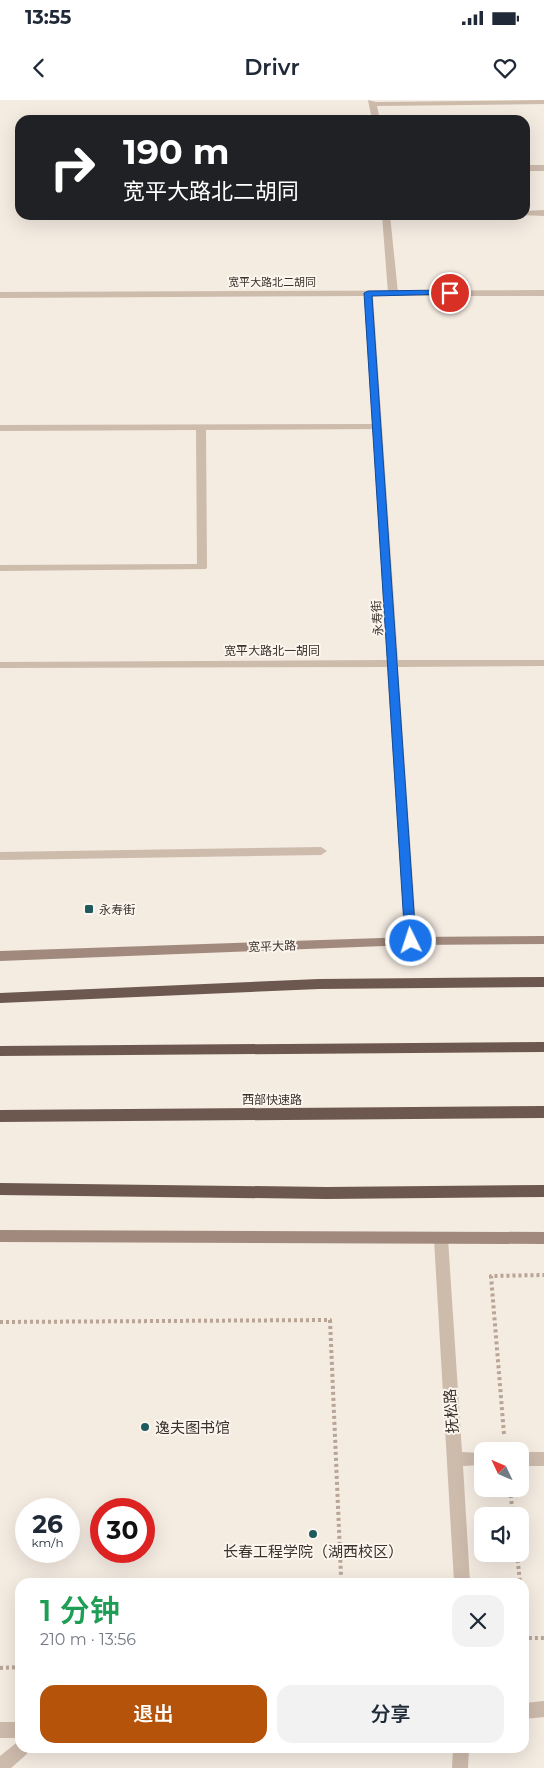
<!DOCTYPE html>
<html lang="zh">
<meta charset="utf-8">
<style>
:root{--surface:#fff;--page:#f2f2f3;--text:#1f2937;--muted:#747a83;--accent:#b45309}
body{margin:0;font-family:Montserrat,"Noto Sans SC",sans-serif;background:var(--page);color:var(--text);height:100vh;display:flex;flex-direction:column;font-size:19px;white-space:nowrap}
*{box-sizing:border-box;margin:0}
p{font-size:16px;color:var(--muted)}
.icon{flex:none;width:28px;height:28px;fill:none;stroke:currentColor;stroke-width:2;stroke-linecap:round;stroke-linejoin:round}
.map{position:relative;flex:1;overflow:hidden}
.sheet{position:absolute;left:15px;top:1478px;width:514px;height:175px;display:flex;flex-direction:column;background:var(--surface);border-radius:15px;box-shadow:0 5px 20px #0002}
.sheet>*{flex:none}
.banner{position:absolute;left:15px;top:15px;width:515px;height:105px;border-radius:15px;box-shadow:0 5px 20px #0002;background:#202124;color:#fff;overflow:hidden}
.needle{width:32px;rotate:314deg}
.controls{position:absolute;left:474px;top:1342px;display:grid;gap:10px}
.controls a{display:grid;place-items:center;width:55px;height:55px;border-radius:10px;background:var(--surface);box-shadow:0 5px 20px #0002;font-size:25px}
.speed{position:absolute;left:15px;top:1398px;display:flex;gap:10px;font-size:25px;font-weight:700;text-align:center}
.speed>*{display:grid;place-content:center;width:65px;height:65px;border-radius:50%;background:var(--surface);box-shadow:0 5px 20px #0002;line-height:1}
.speed small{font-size:12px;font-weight:400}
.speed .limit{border:8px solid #d22;background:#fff;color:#111}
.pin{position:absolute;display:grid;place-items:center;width:42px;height:42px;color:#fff;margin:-21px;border:2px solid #fff;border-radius:50%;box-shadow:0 1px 5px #0007}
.me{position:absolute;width:55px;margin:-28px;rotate:356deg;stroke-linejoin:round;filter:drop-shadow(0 0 4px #0008)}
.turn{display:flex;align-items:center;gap:18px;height:105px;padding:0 25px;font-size:22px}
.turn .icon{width:65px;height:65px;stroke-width:2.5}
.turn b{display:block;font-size:35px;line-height:42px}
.round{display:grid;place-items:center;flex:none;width:52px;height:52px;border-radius:15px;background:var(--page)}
.head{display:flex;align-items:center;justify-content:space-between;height:85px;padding:0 25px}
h1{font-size:30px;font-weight:600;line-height:38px;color:#1e9e55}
.action{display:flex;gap:10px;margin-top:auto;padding:10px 25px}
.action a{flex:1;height:58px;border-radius:15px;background:var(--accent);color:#fff;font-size:20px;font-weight:600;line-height:58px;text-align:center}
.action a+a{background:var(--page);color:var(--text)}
.status{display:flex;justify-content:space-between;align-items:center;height:35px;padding:0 25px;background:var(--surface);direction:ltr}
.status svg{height:14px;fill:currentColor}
header{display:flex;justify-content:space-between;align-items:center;height:65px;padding:0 25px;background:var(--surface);font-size:22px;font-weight:600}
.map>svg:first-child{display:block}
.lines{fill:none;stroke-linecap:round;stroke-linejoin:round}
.path{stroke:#b9a596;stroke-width:4;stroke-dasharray:3 3;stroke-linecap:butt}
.service{fill:#cdbbac;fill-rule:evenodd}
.minor{fill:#cdbbac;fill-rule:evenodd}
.secondary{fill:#a18a7d;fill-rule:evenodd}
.trunk{fill:#6c584f;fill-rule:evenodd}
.route{fill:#1a73e8;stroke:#114b97}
.poi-dot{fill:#1f5a5e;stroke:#fbf5ee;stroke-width:2}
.labels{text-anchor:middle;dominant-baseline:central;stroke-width:4;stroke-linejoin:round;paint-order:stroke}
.far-street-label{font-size:11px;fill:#3b302b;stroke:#fbf5ee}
.street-label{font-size:12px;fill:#3b302b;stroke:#fbf5ee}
.poi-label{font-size:12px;fill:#3b302b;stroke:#fbf5ee;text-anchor:start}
.near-street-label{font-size:15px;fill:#3b302b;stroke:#fbf5ee}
.near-poi-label{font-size:15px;fill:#3b302b;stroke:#fbf5ee;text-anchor:start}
</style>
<div class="status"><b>13:55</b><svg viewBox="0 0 49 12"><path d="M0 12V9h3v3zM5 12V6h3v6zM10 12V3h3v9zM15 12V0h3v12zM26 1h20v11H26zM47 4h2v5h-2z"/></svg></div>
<header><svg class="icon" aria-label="back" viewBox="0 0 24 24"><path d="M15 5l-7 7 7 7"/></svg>Drivr<svg class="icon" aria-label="heart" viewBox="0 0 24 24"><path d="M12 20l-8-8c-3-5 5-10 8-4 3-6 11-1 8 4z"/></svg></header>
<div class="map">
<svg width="544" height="1668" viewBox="0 0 544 1668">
<rect width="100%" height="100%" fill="#f4ebe1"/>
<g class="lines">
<path class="path" d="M 0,1222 L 330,1220 L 341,1476
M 504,1334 L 491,1176 L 544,1175
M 510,1389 L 513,1416
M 517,1454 L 520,1482
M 524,1517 L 526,1538 L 544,1538
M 0,1568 L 20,1567"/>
<path class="service" d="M 368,0 L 376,2 L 544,0 L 544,4 L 377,6 L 380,20 L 372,20 Z
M 525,65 L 544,65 L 544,71 L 525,71 Z
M 544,110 L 544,116 L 521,115 L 525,115 L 525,111 Z
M 382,115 L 390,115 L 398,193 L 393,196 L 388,193 Z
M 377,324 L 380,325 L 380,329 L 206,330 L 207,467 L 206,469 L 0,471 L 0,465 L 197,464 L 196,330 L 0,331 L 0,325 Z
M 321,747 L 327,751 L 321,755 L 0,760 L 0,752 Z
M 544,1601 L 544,1617 L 524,1619 L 524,1603 Z
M 0,1622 L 20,1622 L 20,1638 L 0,1638 Z
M 20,1640 L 20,1648 L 29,1648 L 27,1654 L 11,1668 L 0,1668 L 0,1656 Z"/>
<path class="minor" d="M 544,190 L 544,196 L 373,196 L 398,560 L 544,560 L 544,566 L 398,567 L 417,841 L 415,844 L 407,844 L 405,841 L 387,567 L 0,568 L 0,562 L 387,560 L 364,196 L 0,198 L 0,192 Z
M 441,1133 L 446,1135 L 448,1139 L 462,1352 L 482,1353 L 482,1365 L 463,1366 L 470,1482 L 454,1482 L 434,1139 L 436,1135 Z
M 520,1352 L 544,1352 L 544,1366 L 520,1366 Z
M 453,1648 L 469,1648 L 468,1668 L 452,1668 Z"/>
<path class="secondary" d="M 544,836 L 544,844 L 411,845 L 0,861 L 0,851 L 411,837 Z
M 0,1130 L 544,1132 L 544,1144 L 0,1142 Z"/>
<path class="trunk" d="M 544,877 L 544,887 L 319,889 L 0,903 L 0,893 L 319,879 Z
M 544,942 L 544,952 L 0,956 L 0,946 Z
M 544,1006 L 544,1018 L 0,1022 L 0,1010 Z
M 0,1083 L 326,1087 L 544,1085 L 544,1097 L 326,1099 L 0,1095 Z"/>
</g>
<path class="route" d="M 450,190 L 452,191 L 452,194 L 372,196 L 416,841 L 411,845 L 405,841 L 364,193 L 368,191 Z"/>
<g class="poi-dot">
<rect x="84" y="804" width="10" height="10" rx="2.5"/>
<circle cx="145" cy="1327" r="5"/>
<circle cx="313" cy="1434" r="5"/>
</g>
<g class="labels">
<g class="far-street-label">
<text x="272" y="182">宽平大路北二胡同</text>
</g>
<g class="street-label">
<text transform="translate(377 518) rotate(-94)">永寿街</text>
<text x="272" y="550">宽平大路北一胡同</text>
<text transform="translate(272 846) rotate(-2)">宽平大路</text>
<text x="272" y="999">西部快速路</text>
</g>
<g class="poi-label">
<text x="99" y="809">永寿街</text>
</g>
<g class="near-street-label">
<text transform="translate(451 1311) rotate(-94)">抚松路</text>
</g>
<g class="near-poi-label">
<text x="155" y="1327">逸夫图书馆</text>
<text x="313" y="1451" text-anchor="middle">长春工程学院（湖西校区）</text>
</g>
</g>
</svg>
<div class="controls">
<a><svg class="needle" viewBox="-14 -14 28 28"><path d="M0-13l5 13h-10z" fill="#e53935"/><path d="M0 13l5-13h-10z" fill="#747a83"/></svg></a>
<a><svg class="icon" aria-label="sound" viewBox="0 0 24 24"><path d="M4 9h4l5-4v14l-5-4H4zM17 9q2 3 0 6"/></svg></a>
</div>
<div class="speed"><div>26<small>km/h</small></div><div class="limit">30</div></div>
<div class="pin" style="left:450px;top:193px;background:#d93025"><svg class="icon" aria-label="arrive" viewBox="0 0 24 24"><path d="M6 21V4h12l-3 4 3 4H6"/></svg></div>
<svg class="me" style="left:411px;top:841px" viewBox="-20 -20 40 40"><circle r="17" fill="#1a73e8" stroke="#fff" stroke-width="3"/><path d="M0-11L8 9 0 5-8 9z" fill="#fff"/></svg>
<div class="banner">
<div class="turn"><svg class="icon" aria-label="right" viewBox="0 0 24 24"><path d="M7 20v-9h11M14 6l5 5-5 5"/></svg><div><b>190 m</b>宽平大路北二胡同</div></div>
</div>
<section class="sheet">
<div class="head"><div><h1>1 分钟</h1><p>210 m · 13:56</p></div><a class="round"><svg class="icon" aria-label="close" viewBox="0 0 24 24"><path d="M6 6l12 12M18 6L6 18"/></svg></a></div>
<div class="action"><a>退出</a><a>分享</a></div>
</section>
</div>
